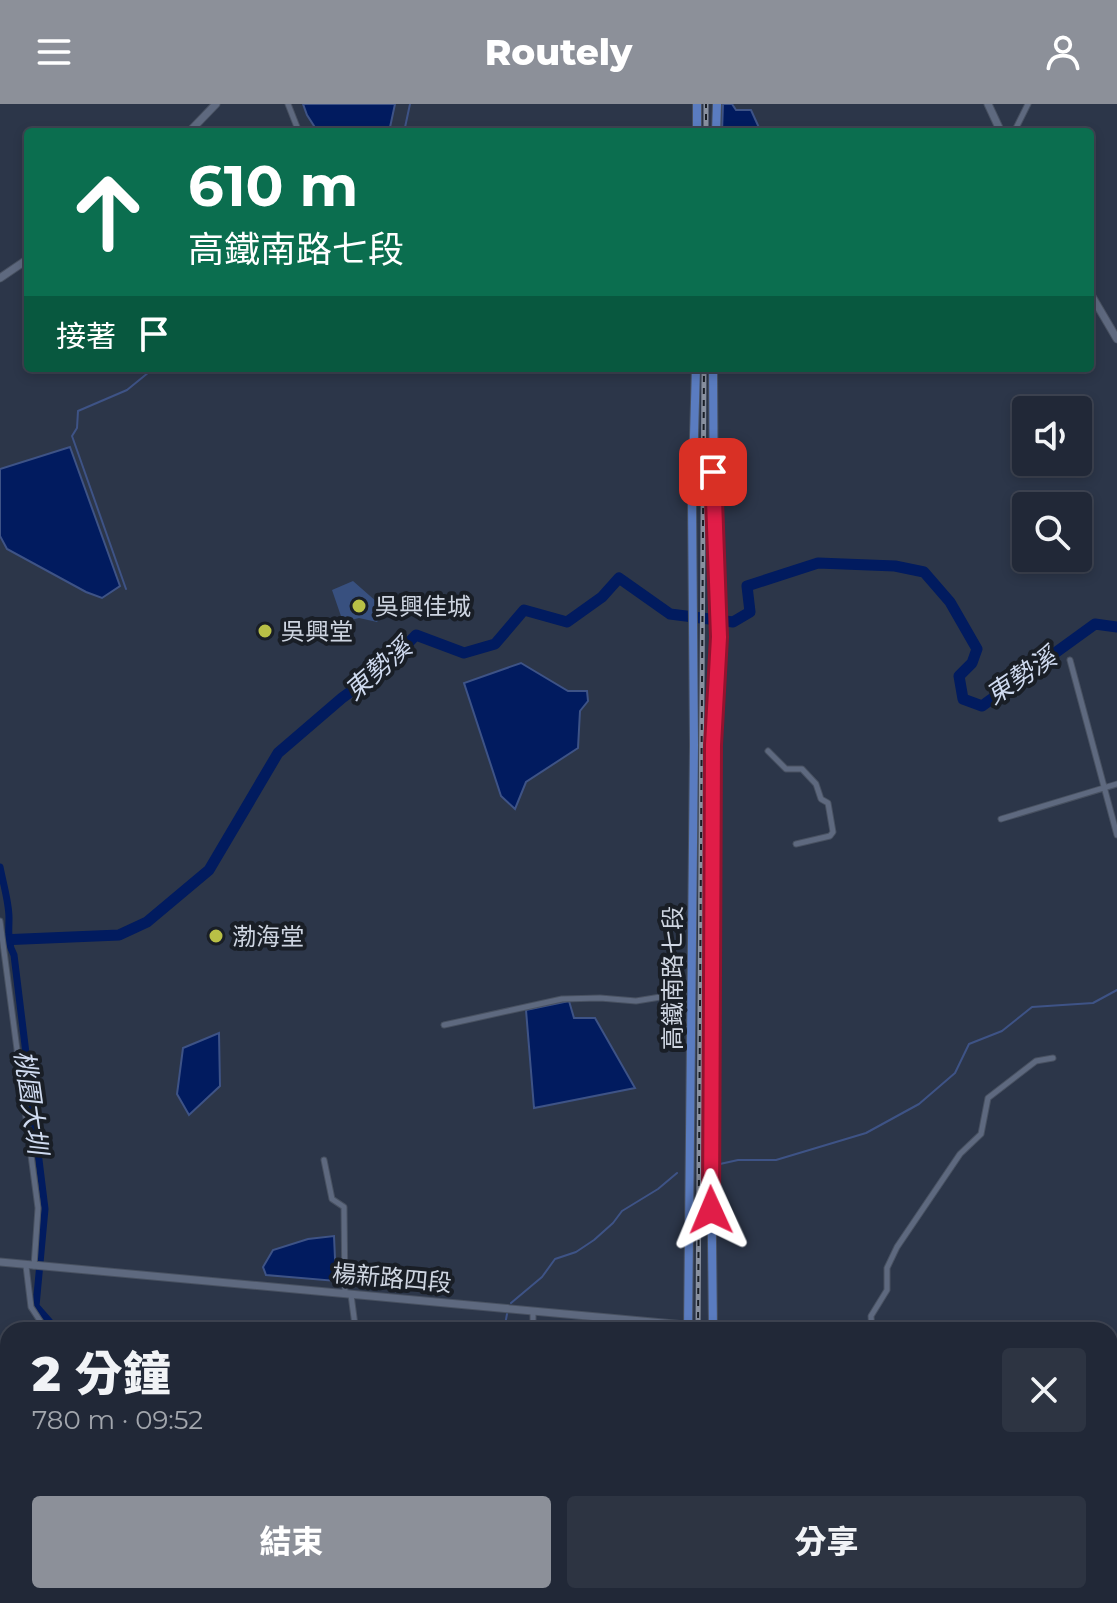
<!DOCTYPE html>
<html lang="zh-TW">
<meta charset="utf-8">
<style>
:root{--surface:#212837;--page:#2d3442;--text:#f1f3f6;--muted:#a2a6ad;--line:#3e4452;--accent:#8c9099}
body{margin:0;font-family:Montserrat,"Noto Sans TC",sans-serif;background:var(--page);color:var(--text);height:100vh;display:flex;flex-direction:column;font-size:30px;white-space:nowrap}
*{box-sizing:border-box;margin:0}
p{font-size:26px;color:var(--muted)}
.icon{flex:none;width:44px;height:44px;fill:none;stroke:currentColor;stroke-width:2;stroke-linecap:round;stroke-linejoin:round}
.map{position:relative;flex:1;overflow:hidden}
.sheet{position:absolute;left:0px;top:1218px;width:1118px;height:282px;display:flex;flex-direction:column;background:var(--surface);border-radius:24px 24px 0 0;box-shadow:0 4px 12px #0003,0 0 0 2px var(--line)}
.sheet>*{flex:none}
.top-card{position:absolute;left:24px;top:24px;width:1070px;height:244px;border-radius:8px;box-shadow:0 4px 12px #0003,0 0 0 2px var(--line);background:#0b6e4f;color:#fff;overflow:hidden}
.buttons{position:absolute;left:1012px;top:292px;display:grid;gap:16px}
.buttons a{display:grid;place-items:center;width:80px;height:80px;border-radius:8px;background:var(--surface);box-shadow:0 4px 12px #0003,0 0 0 2px var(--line);font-size:40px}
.pin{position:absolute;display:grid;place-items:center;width:68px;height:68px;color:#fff;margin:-34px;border-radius:16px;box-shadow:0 4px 12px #0006}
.me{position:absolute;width:88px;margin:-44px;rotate:359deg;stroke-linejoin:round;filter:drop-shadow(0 0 6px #0008)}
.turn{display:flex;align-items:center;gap:28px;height:168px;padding:0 32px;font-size:36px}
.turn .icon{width:104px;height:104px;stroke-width:2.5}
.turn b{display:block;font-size:56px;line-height:68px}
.then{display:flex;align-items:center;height:76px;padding:0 32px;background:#0003;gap:16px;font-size:30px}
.round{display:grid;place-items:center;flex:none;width:84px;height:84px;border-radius:8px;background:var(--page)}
.summary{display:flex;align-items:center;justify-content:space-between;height:136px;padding:0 32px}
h1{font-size:48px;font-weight:800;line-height:60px}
.cta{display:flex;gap:16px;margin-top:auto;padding:16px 32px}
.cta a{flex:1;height:92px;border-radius:8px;background:var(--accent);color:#fff;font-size:32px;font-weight:800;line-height:92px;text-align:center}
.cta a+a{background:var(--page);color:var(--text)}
header{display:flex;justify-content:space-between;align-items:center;height:104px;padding:0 32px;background:var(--accent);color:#fff;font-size:36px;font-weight:800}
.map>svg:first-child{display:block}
.green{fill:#38507f}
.water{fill:#011b5f;stroke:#3e5386;stroke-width:2}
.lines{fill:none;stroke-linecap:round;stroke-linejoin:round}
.stream{stroke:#3e5386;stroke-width:2}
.canal{stroke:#011b5f;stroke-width:7}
.river{stroke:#011b5f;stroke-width:11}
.street-casing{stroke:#485161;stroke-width:7}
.secondary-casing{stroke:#485161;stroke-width:9}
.primary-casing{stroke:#485161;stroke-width:10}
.street{stroke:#5e697f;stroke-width:5}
.secondary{stroke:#5e697f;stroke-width:7}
.primary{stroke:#5a7cc0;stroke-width:8}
.rail-casing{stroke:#88909f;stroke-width:5}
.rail{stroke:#191e26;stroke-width:2;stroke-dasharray:6;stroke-linecap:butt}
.route-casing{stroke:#92132f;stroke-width:20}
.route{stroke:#e11d48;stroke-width:14}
.poi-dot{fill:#b9c046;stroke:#191e26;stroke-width:3}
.labels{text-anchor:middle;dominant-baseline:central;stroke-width:8;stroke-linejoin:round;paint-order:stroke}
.poi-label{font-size:24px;fill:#ced5e1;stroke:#191e26;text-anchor:start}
.street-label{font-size:24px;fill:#ced5e1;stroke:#191e26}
.water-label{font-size:26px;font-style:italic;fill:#cfdaef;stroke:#191e26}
</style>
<header><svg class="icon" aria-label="menu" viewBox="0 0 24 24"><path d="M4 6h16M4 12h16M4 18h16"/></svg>Routely<svg class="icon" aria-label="person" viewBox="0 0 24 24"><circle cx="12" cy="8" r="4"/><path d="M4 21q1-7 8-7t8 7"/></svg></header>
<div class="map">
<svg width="1117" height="1499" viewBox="0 0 1117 1499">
<rect width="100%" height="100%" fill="#2c3649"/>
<path class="green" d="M 353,477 L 386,506 L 377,518 L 359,514 L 343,518 L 332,486 Z"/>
<path class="water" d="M 303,0 L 395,0 L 389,28 L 318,28 L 307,11 Z
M 723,0 L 732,0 L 736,6 L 751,6 L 761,28 L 722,28 Z
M 70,343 L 120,482 L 102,494 L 86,488 L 7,445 L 0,432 L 0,365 Z
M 521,559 L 568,587 L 587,587 L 588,597 L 580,607 L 578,644 L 526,678 L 515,705 L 501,692 L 464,579 Z
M 569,897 L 574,914 L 595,914 L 635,984 L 534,1004 L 526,906 Z
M 219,929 L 220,982 L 189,1011 L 177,990 L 183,944 Z
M 334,1132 L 336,1177 L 266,1171 L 263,1163 L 273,1146 L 308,1135 Z
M 1117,1408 L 1117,1485 L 1110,1489 L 1110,1410 Z
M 990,1492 L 1106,1492 L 1094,1499 L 985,1499 Z"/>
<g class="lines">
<path class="stream" d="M 404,28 L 410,0
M 126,485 L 72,332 L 77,324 L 78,307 L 127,286 L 154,264
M 720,1060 L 738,1056 L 776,1056 L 866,1029 L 919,1000 L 955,969 L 969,940 L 1002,927 L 1032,903 L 1093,899 L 1117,886
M 511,1199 L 542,1173 L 555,1155 L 576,1148 L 594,1136 L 613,1119 L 622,1107 L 658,1085 L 677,1069
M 504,1226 L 507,1210
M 0,1357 L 8,1351"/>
<path class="canal" d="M 0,763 C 3,779 9,798 9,814 C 9,828 7,838 14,851 L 45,1105 L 36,1202 L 57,1226
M 298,1492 L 305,1499"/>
<path class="river" d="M 0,836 L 119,831 L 147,818 L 209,766 L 278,649 L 342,594 L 386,562 L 416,531 L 464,549 L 495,540 L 524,506 L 567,518 L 602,493 L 619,474 L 670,510 L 733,518 L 750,508 L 747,482 L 818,459 L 895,462 L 924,468 L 950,498 L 977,545 L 972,559 L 959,572 L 963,595 L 982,602 L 1095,520 L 1117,523"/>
<defs>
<path id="street" d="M 288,0 L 299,28
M 1014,28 L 1028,0
M 1070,556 L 1117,731
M 768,647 L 786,665 L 802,665 L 816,680 L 821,695 L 828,699 L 833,728 L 830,732 L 796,740
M 1001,715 L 1117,680
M 0,817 L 38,1104 L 34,1162
M 444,921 L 562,895 L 600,894 L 636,897 L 679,890
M 324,1056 L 332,1095 L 344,1103 L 345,1190
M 26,1162 L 31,1203 L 46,1226
M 351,1191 L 355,1221 L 353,1226
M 533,1226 L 533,1207
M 872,1226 L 871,1212 L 887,1186 L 887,1164 L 897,1143 L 960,1050 L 981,1030 L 988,994 L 1036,957 L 1053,954
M 0,1278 L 8,1277
M 552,1499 L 553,1492"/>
<path id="secondary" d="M 988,0 L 1001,28
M 189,28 L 216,0
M 0,174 L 28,155
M 1090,189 L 1117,235
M 0,1158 L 740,1226
M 1110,1261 L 1117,1261"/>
<path id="primary" d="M 697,28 L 697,0
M 716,28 L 717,0
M 688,1226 L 694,641 L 692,399 L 696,264
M 713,1226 L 710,961 L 713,641 L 719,533 L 714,417 L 713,264
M 687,1492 L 687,1499
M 713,1492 L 714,1499"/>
</defs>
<use href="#street" class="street-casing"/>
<use href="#secondary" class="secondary-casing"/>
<use href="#primary" class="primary-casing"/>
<use href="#street" class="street"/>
<use href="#secondary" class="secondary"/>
<use href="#primary" class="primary"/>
<defs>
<path id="rail" d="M 706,28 L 706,0
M 698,1226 L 704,264
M 700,1492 L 701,1499"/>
</defs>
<use href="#rail" class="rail-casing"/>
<use href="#rail" class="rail"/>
</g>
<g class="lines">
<defs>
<path id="route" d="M 711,1106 L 713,641 L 719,533 L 713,368"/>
</defs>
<use href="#route" class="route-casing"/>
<use href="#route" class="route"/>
</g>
<g class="poi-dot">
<circle cx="359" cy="502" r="8"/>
<circle cx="265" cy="527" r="8"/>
<circle cx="216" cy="832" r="8"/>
</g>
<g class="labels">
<g class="poi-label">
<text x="375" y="502">吳興佳城</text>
<text x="281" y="527">吳興堂</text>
<text x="232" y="832">渤海堂</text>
</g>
<g class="street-label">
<text transform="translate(672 874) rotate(-90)">高鐵南路七段</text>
<text transform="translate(392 1174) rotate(5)">楊新路四段</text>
</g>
<g class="water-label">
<text transform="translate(378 565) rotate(-41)">東勢溪</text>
<text transform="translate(1021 572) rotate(-34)">東勢溪</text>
<text transform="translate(31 998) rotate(82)">桃園大圳</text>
</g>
</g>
</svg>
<div class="buttons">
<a><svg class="icon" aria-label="sound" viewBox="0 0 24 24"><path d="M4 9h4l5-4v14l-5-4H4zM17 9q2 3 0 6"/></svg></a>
<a><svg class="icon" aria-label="search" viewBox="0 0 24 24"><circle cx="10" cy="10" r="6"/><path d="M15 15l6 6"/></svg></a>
</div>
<div class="pin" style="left:713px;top:368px;background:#d93025"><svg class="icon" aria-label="arrive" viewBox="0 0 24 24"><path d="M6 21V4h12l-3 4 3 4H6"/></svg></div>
<svg class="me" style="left:711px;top:1106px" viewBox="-20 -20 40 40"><path d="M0-17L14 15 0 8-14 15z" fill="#e11d48" stroke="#fff" stroke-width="4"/></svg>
<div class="top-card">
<div class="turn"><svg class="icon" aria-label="ahead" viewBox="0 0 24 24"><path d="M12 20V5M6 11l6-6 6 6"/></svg><div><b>610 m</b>高鐵南路七段</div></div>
<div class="then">接著<svg class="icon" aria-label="arrive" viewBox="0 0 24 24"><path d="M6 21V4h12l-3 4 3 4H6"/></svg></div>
</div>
<section class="sheet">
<div class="summary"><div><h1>2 分鐘</h1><p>780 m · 09:52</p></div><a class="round"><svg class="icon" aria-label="close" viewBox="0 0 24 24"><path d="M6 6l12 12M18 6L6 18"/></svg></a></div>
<div class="cta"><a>結束</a><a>分享</a></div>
</section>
</div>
